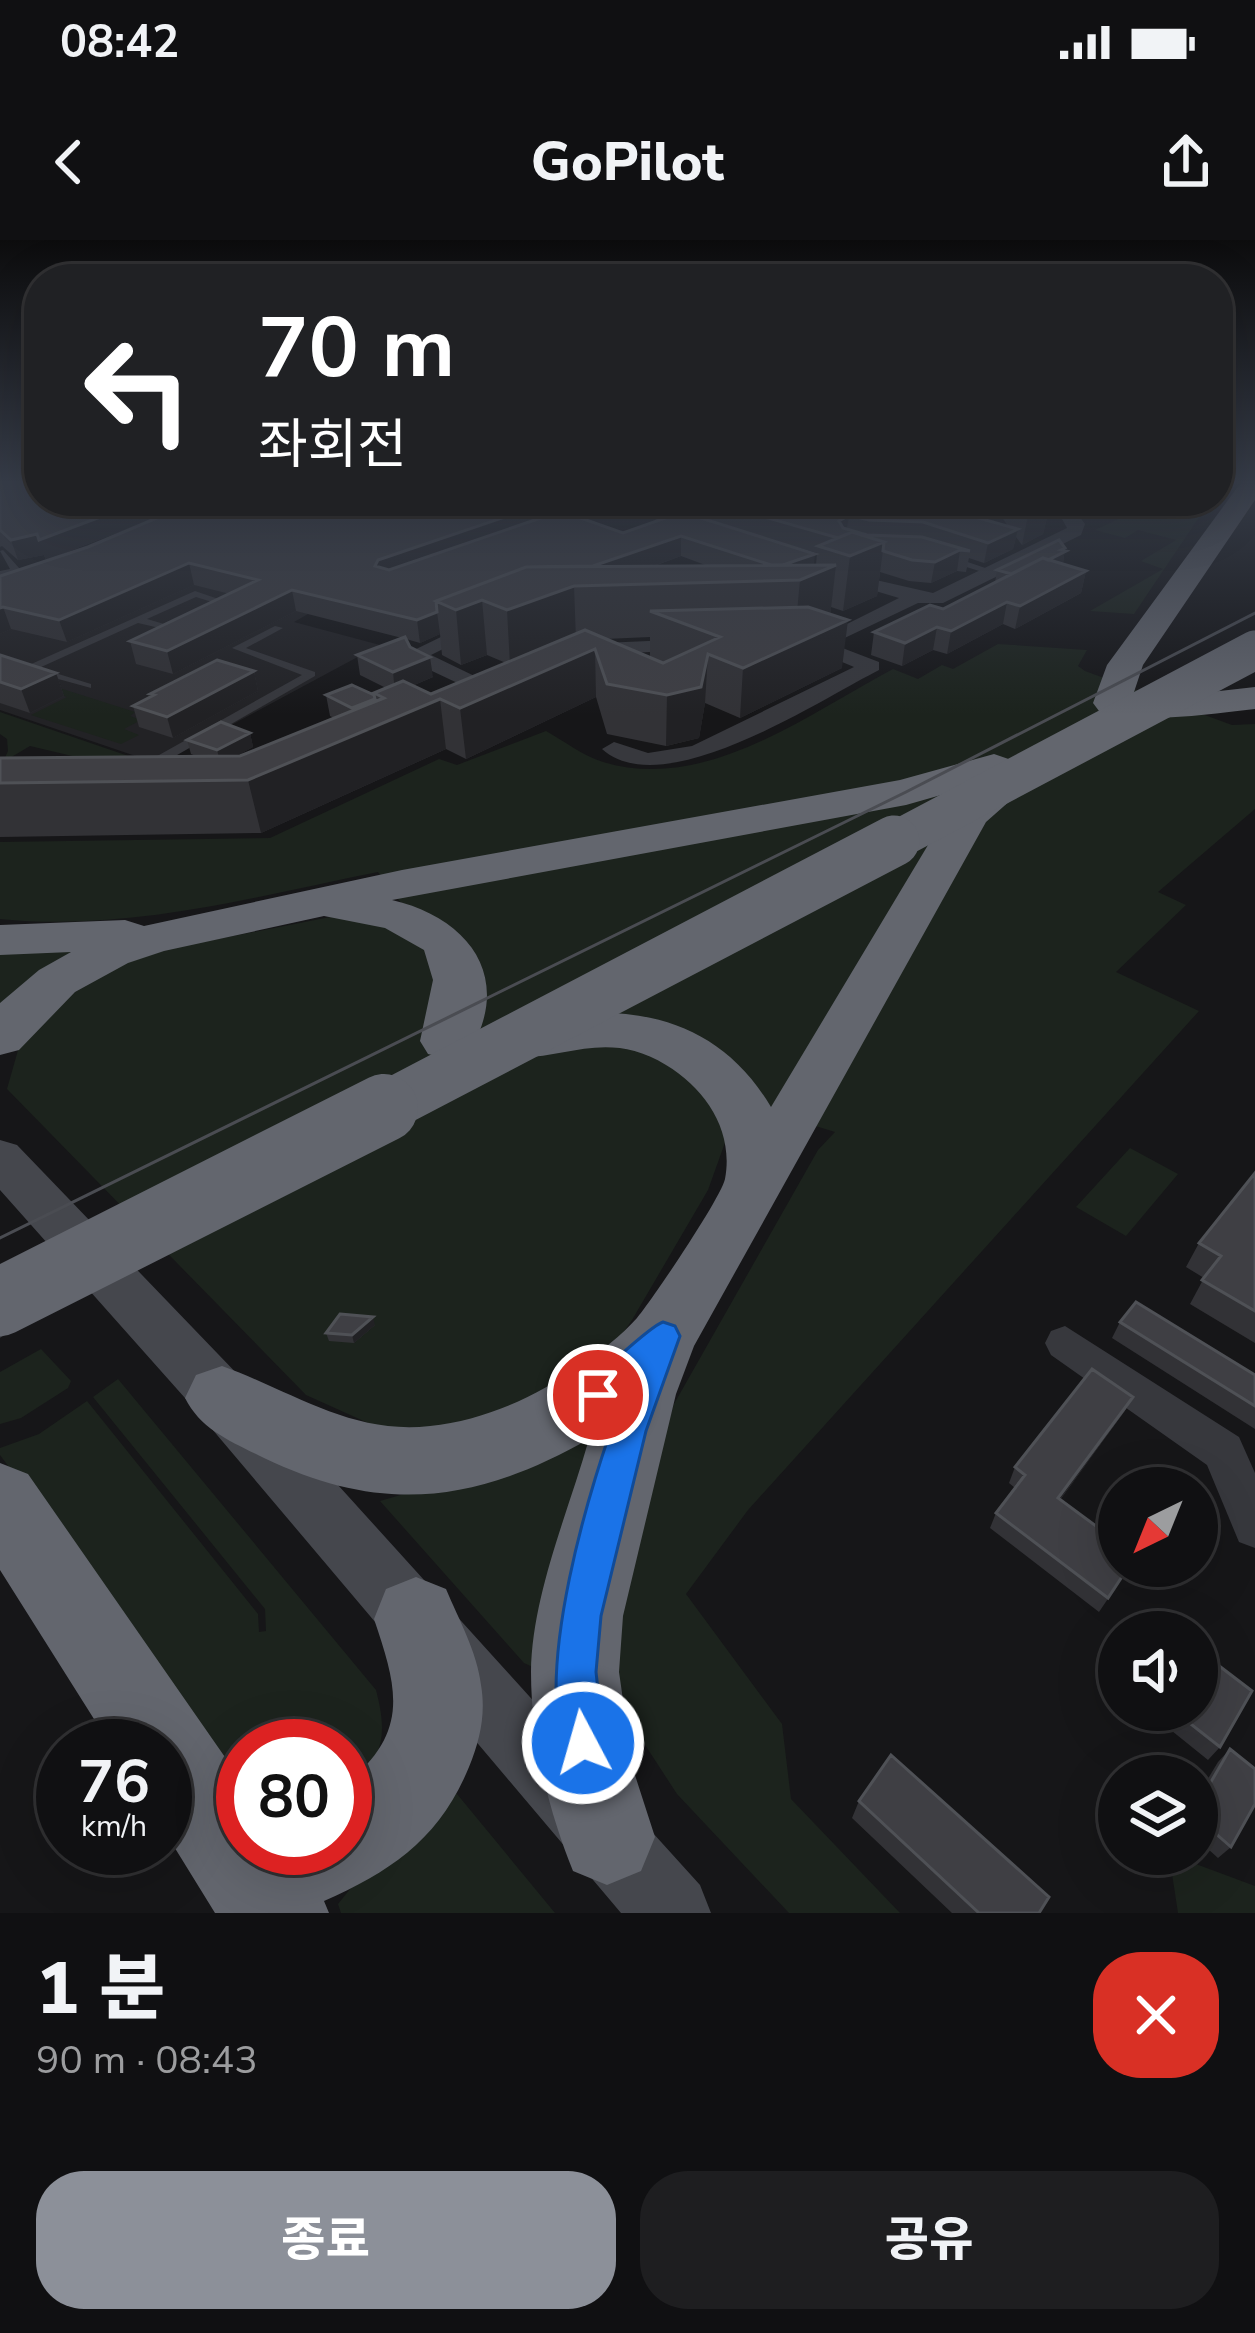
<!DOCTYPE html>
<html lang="ko">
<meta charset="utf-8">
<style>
:root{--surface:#101012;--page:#1e1e20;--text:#f1f3f6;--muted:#9c9d9f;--line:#303032;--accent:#8c9099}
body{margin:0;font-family:"Nunito Sans","Noto Sans KR",sans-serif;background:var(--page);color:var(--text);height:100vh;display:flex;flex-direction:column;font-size:45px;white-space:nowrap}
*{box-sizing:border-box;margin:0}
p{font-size:39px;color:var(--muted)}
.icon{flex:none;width:66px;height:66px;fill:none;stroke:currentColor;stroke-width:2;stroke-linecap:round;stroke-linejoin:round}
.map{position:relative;height:1673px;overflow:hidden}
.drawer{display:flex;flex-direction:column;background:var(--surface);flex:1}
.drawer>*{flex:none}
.banner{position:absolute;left:24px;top:24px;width:1209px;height:252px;border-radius:48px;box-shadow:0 12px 48px #0002,0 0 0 3px var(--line);background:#202124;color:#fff;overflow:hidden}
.needle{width:78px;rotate:223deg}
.fabs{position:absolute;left:1098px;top:1227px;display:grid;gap:24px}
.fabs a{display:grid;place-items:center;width:120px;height:120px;border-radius:50%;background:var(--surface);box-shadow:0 12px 48px #0002,0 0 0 3px var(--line);font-size:60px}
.speed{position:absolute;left:36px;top:1479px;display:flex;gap:24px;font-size:60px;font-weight:700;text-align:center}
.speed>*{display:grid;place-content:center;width:156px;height:156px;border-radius:50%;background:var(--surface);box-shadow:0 12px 48px #0002,0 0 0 3px var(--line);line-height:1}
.speed small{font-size:30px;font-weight:400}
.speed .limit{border:18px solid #d22;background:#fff;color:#111}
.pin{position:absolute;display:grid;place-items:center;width:102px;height:102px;color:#fff;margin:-51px;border:6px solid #fff;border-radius:50%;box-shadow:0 3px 12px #0007}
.me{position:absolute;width:132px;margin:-66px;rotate:354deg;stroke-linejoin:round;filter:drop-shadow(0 0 9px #0008)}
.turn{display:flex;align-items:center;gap:42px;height:252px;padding:0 36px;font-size:54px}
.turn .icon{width:156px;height:156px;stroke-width:2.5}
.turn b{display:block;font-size:84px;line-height:102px}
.round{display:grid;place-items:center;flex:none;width:126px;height:126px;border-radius:48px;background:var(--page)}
.summary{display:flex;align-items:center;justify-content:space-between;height:204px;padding:0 36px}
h1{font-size:72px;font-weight:800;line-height:90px}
.primary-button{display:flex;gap:24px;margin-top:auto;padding:24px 36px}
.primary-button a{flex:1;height:138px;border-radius:48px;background:var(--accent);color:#fff;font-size:48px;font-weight:800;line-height:138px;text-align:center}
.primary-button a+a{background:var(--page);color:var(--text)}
.status{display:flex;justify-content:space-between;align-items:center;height:84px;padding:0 60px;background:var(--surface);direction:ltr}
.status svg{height:33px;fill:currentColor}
header{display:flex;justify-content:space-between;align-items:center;height:156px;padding:0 36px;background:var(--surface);font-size:54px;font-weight:800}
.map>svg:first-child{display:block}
.built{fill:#222225}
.green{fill:#1c231d}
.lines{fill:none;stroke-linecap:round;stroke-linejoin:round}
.lane{fill:#37383d;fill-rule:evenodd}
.street{fill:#37383d;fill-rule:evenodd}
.secondary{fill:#45474d;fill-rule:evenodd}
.highway{fill:#63666e;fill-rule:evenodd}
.tram{stroke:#4a4c52;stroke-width:3}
.highway-bridge-far2{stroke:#63666e;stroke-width:39}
.highway-bridge-far1{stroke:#63666e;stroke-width:51}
.highway-bridge{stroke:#63666e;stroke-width:68}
.wall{fill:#323236;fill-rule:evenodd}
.shaded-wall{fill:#212124}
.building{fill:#3f3f44;stroke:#4f5156;stroke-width:3}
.route{fill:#1a73e8;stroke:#114b97;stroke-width:3}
</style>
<div class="status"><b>08:42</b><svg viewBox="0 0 49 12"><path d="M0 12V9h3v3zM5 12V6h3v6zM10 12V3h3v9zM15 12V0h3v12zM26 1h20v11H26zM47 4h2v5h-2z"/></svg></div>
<header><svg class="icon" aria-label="back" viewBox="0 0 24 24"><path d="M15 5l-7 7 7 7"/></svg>GoPilot<svg class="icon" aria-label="share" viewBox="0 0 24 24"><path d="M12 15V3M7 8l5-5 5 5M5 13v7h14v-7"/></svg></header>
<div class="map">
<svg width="1255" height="1673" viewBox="0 0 1255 1673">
<rect width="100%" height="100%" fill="#161618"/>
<path class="built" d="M 138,310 L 338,357 L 294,382 L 380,405 L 159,524 L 0,470 L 0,367 Z"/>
<path class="green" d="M 1157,261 L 1210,261 L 1134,374 L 1090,371 L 1163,329 L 1141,321 L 1176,300 L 1138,290 L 1125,298 L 1095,290 Z
M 998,404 L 1087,410 L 1078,426 L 1085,431 L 1232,485 L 1255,484 L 1255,569 L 1158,652 L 1186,665 L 1116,732 L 1199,771 L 748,1270 L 686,1354 L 782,1484 L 791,1559 L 900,1673 L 789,1673 L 677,1554 L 636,1491 L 618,1441 L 619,1386 L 634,1295 L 674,1164 L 818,910 L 835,892 L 770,872 L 727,897 L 708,950 L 632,1080 L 593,1136 L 516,1187 L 377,1187 L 306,1155 L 7,849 L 22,796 L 78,744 L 147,713 L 401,663 L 378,632 C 253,657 128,692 0,679 L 0,602 L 270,598 L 439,519 L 457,525 L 546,491 C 564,501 583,516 603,522 C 706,553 806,475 893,429 L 918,439 L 942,425 L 953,429 Z
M 47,444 L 135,472 L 130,476 L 141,480 L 124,489 L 139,495 L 121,504 L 31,475 L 67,457 L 40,447 Z
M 0,472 L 146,522 L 85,519 L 30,506 L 3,522 L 8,511 L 7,499 L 0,494 Z
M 72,710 L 79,712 L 0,767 L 0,714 Z
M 1130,908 L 1178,934 L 1126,996 L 1076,967 Z
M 41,1109 L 71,1141 L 68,1148 L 21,1178 L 0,1184 L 0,1132 Z
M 118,1139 L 376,1450 C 391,1507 377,1517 345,1562 L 345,1506 L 243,1506 L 243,1543 L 0,1215 L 0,1208 L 39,1194 L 87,1161 L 258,1374 L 259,1392 L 266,1391 L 265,1369 L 93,1157 Z
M 602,1183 L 535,1428 L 524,1423 L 380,1261 L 486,1230 Z
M 439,1539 L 457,1554 L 555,1673 L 341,1673 L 338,1664 Z
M 1169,1614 L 1255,1646 L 1255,1673 L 1178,1673 Z"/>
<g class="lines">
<path class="lane" d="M 619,262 L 626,264 L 567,286 L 560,284 Z
M 3,310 L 19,328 L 19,332 L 0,337 L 0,331 L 10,329 L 0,311 Z
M 944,316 L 950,316 L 997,332 L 992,335 L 944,320 Z
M 195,351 L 239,366 L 234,369 L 196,357 L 147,379 L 181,389 L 181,393 L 138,383 L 39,428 L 91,444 L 91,448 L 0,423 L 0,417 L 29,425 Z
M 275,386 L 283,388 L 246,408 L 315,432 L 315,436 L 151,530 L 143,530 L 143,524 L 302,435 L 232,408 Z"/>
<path class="street" d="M 604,261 L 628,261 L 711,290 L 697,294 Z
M 1052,261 L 1068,261 L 1085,284 L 1081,295 L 943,363 L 918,363 L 832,404 L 879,422 L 879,430 C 818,461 663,564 602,509 L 614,502 L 648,513 L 692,506 L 854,427 L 797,403 L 831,392 L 899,358 L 832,338 L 832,330 L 933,353 L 1067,288 Z
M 476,380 L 493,384 L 431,415 L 491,444 L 494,449 L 483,455 L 415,423 L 410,412 Z
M 695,399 L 705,405 L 702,409 L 579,416 L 569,410 L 579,404 Z
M 1065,1086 L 1239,1197 L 1255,1233 L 1255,1308 L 1239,1302 L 1207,1225 L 1051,1115 L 1045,1103 L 1051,1091 Z"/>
<path class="secondary" d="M 0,900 L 17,905 L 243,1140 L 700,1645 L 711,1673 L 621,1673 L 201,1176 L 0,950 Z"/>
<path class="highway" d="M 1242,241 L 1255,241 L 1255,260 L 1143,425 L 1131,461 L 1255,447 L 1255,469 C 1198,475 1150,484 1099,471 L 1093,463 L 1107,425 Z
M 994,514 L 1032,527 L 1038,536 L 986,582 L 694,1106 L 676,1154 L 623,1376 L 619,1432 L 633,1529 L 655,1597 L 641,1631 L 607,1645 L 573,1631 C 548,1569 531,1500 531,1432 C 532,1355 568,1273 589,1199 C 476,1263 383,1275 264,1218 C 232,1202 201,1190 185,1158 L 196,1135 L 222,1126 C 292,1151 351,1195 430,1186 C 485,1180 536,1157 581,1125 C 600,1112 622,1095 637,1078 C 652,1060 721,958 725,939 C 734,891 706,849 666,825 C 600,784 553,829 497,814 L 489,801 L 497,788 C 604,759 710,764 771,867 L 946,575 L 983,543 L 906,565 L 392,660 C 469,678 515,738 468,814 L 448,819 L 428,814 L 420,801 L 433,740 L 424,710 L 385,688 L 324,676 L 164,711 L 128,723 L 75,752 L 19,810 L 0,815 L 0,763 L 39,730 L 71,712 L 0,715 L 0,685 L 125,680 L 144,686 L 402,630 L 900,540 Z
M 0,1223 L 28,1234 L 243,1543 L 243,1608 L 345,1608 L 345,1545 C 410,1492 398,1450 374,1379 L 386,1349 L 416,1337 L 446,1349 C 459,1380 477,1412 481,1445 C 486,1474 480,1500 469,1527 C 440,1598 392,1631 324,1661 L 329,1673 L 215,1673 L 165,1592 L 165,1506 L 111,1506 L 0,1330 Z"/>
<path class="tram" d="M 0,998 L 906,552 L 1255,373
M 0,1096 L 1255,422"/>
<path class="highway-bridge-far2" d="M 889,604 L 1255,410"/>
<path class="highway-bridge-far1" d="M 378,871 L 894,601"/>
<path class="highway-bridge" d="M 0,1062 L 384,868"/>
</g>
<path class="wall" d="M 0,241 L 230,263 L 601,264 L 570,274 L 623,293 L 681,272 L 644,261 L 932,261 L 926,263 L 1008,286 L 993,264 L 993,261 L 1051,261 L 1043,294 L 1022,305 L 1016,297 L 1013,309 L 984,323 L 969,318 L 966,332 L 957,331 L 931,343 L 909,341 L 880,332 L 877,356 L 843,371 L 831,367 L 830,374 L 842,428 L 740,478 L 705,463 L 699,498 L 666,506 L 607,494 L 596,457 L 466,519 L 446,509 L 261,593 L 0,597 L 0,518 L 198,517 L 191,514 L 187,500 L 250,493 L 253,507 L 236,516 L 240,516 L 334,478 L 330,476 L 326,455 L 374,455 L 374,453 L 386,448 L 360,435 L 357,415 L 402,398 L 296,371 L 173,434 L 136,424 L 130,401 L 230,354 L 194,345 L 67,402 L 11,389 L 0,394 L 0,336 L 88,307 L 176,270 L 46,320 L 44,315 L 18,320 L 2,306 L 0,307 ZM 735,289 L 817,313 L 816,325 L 814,325 ZM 681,316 L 708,326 L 654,326 ZM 440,394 L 442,415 L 461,425 L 487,415 L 506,423 L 431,454 L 412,446 L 433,437 L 406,399 L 420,403 ZM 650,397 L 650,417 L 605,399 Z
M 1065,308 L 1063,323 L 1086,331 L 1081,353 L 1015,389 L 1003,384 L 947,414 L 933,410 L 902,426 L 871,415 L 874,392 L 943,369 L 995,343 L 997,330 Z
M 0,415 L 56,433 L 64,456 L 30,473 L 0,463 Z
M 254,431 L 258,451 L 173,498 L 139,487 L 133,466 L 151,457 L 150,454 Z
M 1255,933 L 1255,1103 L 1190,1064 L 1204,1038 L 1186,1027 L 1199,1003 Z
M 1120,1082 L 1255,1135 L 1255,1189 L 1112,1098 Z
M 375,1085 L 354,1103 L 329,1101 L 326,1093 Z
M 1133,1157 L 1124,1172 L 1060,1260 L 1130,1326 L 1099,1372 L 990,1288 L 996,1273 L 1015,1248 L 1009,1243 L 1015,1227 Z
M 1146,1470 L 1197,1470 L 1220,1507 L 1208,1520 Z
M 1230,1509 L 1231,1607 L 1218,1618 L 1197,1599 L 1197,1557 L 1218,1522 Z
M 859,1561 L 1039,1673 L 952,1673 L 852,1578 Z"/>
<path class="shaded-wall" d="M 143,261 L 199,261 L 46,320 L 44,315 L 18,320 L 11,300 Z
M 552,261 L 602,261 L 601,264 L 381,341 L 375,326 L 378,320 Z
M 1031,261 L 1051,261 L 1043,294 L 1022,305 Z
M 849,275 L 846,295 L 839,281 Z
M 1018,289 L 1013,309 L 984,323 L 988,303 Z
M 681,296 L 681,316 L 600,345 L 574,346 L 576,400 L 510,425 L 507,370 L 565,336 Z
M 884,302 L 877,356 L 843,371 L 850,316 Z
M 1065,308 L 1063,323 L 1012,348 Z
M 960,310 L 957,331 L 931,343 L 935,322 Z
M 815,314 L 813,334 L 836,325 L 830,377 L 795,393 L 800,340 L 777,327 Z
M 189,323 L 194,345 L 67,402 L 59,380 Z
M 1086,331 L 1081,353 L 1015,389 L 1020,366 Z
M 292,350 L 296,371 L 173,434 L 167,411 Z
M 482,360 L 487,415 L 461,425 L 456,370 Z
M 1007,362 L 1003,384 L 947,414 L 951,391 Z
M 3,367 L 11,389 L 0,394 L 0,368 Z
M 437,372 L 440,394 L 420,403 L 417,380 Z
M 848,380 L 842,428 L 740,478 L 743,428 Z
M 937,387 L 933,410 L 902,426 L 905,403 Z
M 595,409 L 596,457 L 466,519 L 460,468 Z
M 708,414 L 705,463 L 699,498 L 666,506 L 667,455 Z
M 430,417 L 433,437 L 395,453 L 393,432 Z
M 254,431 L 258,451 L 173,498 L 167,477 Z
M 56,433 L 64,456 L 30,473 L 21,449 Z
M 440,459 L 446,509 L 261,593 L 248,540 Z
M 250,493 L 253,507 L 221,525 L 217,510 Z
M 373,1077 L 375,1085 L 354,1103 L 352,1095 Z
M 1133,1157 L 1124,1172 L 1050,1273 L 1058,1258 Z"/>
<path class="building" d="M 0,241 L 39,241 L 39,261 L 143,261 L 39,300 L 37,294 L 11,300 L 0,290 Z
M 197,261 L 241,263 L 245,261 L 552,261 L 378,320 L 375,326 L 389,330 L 561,271 L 623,293 L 682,272 L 815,314 L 783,325 L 771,325 L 681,296 L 593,326 L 526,327 L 436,361 L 437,372 L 417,380 L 292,350 L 167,411 L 130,401 L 258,340 L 189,323 L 59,380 L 3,367 L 0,368 L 0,336 L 88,307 Z
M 709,261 L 918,261 L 1018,289 L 988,303 L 923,282 L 869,280 L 849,275 L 839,281 L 843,288 L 867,295 L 922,297 L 970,311 L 960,310 L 935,322 L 912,320 L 883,311 L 884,302 L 852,292 L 838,298 Z
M 852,292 L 884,302 L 850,316 L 818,306 Z
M 1059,300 L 1065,308 L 1061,310 L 1066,311 L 1048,320 L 1043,318 L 1011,334 L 997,330 Z
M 1043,318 L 1086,331 L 1020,366 L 1007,362 L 951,391 L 937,387 L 905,403 L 874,392 L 930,365 L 943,369 Z
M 836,325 L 800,340 L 574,346 L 507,370 L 482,360 L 456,370 L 436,361 L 526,327 Z
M 808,367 L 848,380 L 743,428 L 708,414 L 701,447 L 667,455 L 607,444 L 595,409 L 460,468 L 440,459 L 248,540 L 0,543 L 0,518 L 240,516 L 384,458 L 374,453 L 403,441 L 431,454 L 585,390 L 663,423 L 720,397 L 650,371 Z
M 405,397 L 410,407 L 430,417 L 393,432 L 357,415 Z
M 0,415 L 56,433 L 21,449 L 0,442 Z
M 217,420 L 254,431 L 167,477 L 133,466 L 154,455 L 150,454 Z
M 352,445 L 374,455 L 375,459 L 352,468 L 326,455 Z
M 221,482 L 250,493 L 217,510 L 187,500 Z
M 1255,933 L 1255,1071 L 1202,1040 L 1221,1016 L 1199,1003 Z
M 1136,1062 L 1255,1135 L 1255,1166 L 1120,1082 Z
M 340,1074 L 373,1077 L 352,1095 L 326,1093 Z
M 1092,1129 L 1133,1157 L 1058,1258 L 1119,1303 L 1119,1326 L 1129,1326 L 1108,1358 L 996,1273 L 1025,1235 L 1015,1227 Z
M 1161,1382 L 1174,1392 L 1155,1392 Z
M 1197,1409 L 1252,1451 L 1220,1507 L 1173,1470 L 1197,1470 Z
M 1230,1509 L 1255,1529 L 1255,1564 L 1231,1607 L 1197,1577 L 1197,1566 Z
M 891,1515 L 1049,1657 L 1039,1673 L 979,1673 L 859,1561 Z"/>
<linearGradient id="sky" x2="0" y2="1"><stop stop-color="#0c0c0d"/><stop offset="0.51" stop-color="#363c48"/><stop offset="1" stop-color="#363c48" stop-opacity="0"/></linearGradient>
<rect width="1255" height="475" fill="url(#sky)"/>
<path class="route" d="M 663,1082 L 675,1086 L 680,1096 L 646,1191 L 601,1376 L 596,1432 L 604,1503 L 598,1519 L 583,1525 L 567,1519 C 532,1433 590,1243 623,1157 L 598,1170 L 586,1166 L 581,1155 C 586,1144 651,1086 663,1082 Z"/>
</svg>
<div class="fabs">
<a><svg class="needle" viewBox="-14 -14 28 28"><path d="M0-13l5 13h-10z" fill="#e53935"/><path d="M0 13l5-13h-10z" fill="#9c9d9f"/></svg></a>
<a><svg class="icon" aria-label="sound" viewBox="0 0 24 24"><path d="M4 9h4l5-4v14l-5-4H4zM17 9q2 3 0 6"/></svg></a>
<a><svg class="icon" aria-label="layers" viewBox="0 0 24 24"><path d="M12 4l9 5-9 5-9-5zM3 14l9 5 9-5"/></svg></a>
</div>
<div class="speed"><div>76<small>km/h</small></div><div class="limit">80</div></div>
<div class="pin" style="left:598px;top:1155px;background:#d93025"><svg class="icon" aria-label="arrive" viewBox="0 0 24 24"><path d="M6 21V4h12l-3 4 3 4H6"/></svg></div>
<svg class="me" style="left:583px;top:1503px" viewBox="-20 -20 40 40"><circle r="17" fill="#1a73e8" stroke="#fff" stroke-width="3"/><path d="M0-11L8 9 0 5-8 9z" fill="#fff"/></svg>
<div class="banner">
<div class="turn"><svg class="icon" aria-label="left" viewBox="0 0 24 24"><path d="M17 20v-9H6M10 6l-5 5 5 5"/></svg><div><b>70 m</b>좌회전</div></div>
</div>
</div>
<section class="drawer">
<div class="summary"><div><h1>1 분</h1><p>90 m · 08:43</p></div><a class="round" style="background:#d93025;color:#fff"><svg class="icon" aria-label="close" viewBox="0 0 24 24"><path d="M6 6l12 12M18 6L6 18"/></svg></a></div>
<div class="primary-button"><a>종료</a><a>공유</a></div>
</section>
